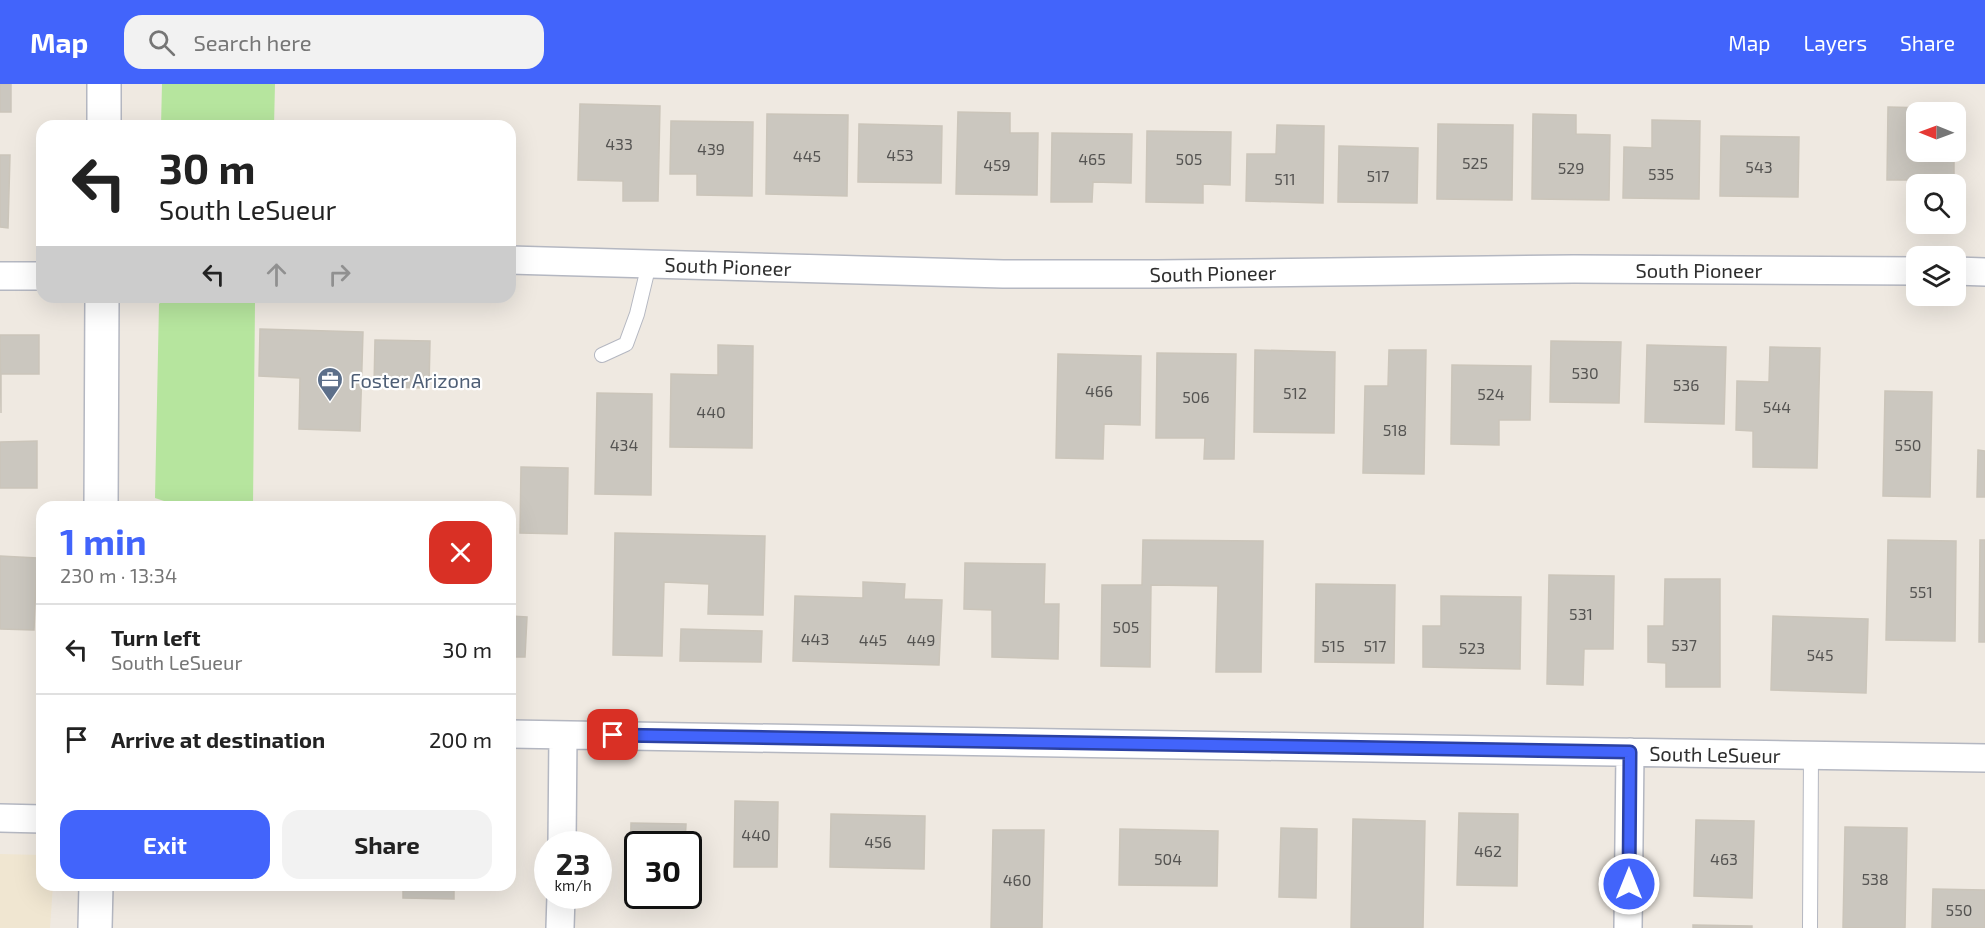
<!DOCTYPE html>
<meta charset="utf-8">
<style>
:root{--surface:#fff;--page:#f2f2f2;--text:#222;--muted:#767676;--line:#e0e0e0;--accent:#4264fb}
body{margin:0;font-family:"Exo 2",sans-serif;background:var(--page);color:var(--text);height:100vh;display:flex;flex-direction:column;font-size:22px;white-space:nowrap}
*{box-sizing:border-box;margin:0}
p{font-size:20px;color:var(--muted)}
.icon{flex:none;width:33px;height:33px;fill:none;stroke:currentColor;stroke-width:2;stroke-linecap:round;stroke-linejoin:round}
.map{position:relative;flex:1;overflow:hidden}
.details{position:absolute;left:36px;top:417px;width:480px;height:390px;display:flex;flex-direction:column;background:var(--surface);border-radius:18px;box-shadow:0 6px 24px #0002}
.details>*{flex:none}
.banner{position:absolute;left:36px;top:36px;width:480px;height:183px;border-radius:18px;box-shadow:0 6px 24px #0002;background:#fff;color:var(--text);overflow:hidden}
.needle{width:39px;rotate:271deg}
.fabs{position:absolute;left:1906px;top:18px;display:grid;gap:12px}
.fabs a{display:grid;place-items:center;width:60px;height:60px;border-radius:12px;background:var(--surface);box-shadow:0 6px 24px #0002;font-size:30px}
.speed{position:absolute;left:534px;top:747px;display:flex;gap:12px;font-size:30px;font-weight:700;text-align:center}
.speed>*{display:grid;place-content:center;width:78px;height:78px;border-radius:50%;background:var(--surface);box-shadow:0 6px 24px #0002;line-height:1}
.speed small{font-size:15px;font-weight:400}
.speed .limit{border:3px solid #111;border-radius:9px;background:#fff;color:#111}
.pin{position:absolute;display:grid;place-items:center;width:51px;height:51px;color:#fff;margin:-26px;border-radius:12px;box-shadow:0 3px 9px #0006}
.me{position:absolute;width:66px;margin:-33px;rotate:0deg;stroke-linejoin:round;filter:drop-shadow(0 0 4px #0008)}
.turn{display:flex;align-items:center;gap:21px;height:126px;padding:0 24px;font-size:27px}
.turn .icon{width:78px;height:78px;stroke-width:2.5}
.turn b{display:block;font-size:42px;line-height:51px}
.lanes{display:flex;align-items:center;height:57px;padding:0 24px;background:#0003;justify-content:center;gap:30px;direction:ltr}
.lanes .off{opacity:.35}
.round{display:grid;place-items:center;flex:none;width:63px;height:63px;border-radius:18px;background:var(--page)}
.summary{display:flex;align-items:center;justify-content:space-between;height:102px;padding:0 24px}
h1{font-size:36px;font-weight:700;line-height:45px;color:var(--accent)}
.action{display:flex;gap:12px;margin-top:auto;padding:12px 24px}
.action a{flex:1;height:69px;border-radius:18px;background:var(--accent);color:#fff;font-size:24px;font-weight:700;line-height:69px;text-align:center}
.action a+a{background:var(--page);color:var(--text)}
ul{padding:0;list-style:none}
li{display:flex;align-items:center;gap:18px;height:90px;padding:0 24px;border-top:2px solid var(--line)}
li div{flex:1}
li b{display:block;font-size:22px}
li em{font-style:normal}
header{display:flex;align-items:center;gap:36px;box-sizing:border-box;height:84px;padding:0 30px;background:var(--accent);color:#fff}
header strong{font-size:28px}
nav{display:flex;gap:33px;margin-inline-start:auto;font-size:21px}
.search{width:420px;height:54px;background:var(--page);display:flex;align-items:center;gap:15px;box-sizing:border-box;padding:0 21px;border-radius:18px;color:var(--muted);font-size:22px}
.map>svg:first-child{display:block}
.education{fill:#f0e6d1}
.green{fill:#b6e59e}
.building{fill:#cbc7bf;stroke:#cbc5ba;stroke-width:1.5}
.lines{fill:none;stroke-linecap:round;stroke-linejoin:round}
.service-casing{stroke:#b4b7c1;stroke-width:16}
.minor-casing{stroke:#b4b7c1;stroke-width:30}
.secondary-casing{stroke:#b4b7c1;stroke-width:36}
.service{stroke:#fff;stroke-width:14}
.minor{stroke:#fff;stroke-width:27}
.secondary{stroke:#fff;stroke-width:33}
.route-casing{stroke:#2b41a3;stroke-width:15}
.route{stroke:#4264fb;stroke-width:10}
.labels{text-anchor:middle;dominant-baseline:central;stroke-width:4.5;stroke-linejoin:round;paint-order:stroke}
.number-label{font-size:16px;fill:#555452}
.street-label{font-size:20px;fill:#2e2e2e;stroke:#fff}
.service-label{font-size:20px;fill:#4e5e75;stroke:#fff;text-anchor:start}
</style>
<header>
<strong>Map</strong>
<div class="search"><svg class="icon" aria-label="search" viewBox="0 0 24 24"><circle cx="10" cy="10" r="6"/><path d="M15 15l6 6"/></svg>Search here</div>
<nav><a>Map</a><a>Layers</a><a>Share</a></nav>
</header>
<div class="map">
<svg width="1985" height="844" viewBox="0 0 1985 844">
<rect width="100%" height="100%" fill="#efe9e1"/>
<path class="education" d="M 0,770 L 42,771 L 42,801 L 53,801 L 50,844 L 0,844 Z"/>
<path class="green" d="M 162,0 L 275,0 L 274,42 L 161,42 Z
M 165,213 L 249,213 L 255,219 L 253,421 L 176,421 L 155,414 L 159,220 Z"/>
<path class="building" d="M 0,0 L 11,0 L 11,28 L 0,28 Z
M 580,20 L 660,22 L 658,117 L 623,117 L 623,97 L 578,96 Z
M 1888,23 L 1928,24 L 1928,28 L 1917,28 L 1917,68 L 1954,68 L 1954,100 L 1919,100 L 1919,96 L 1887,96 Z
M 958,28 L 1010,29 L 1010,49 L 1038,49 L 1037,111 L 956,110 Z
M 767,30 L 848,31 L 847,112 L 766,110 Z
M 1533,30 L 1576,31 L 1576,50 L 1610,51 L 1609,116 L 1532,115 Z
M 1652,36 L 1700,37 L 1699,115 L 1623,114 L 1624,63 L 1652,64 Z
M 671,37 L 753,38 L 752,112 L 697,111 L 697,90 L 670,90 Z
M 859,40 L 942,42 L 941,99 L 858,98 Z
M 1438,40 L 1513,41 L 1512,116 L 1437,115 Z
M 1277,41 L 1324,42 L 1323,119 L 1246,117 L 1247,70 L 1276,70 Z
M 1147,47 L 1231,48 L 1230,101 L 1203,100 L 1203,119 L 1146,118 Z
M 1052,49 L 1132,50 L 1131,99 L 1093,98 L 1092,118 L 1051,118 Z
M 1721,52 L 1799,53 L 1798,113 L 1720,112 Z
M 1339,62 L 1418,64 L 1417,119 L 1338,118 Z
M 0,71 L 10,71 L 8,144 L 0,143 Z
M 260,245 L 363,248 L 360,347 L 299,345 L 300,294 L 259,292 Z
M 0,251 L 39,251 L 39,290 L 1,290 L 1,329 Z
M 375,256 L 430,257 L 429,304 L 374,303 Z
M 1551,257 L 1621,258 L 1619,319 L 1550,318 Z
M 718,261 L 753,262 L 752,364 L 670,363 L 671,290 L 718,291 Z
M 1647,261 L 1726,263 L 1724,340 L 1645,338 Z
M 1770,263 L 1820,264 L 1817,384 L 1753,383 L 1753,347 L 1736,346 L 1737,297 L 1769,298 Z
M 1255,266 L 1335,268 L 1334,349 L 1254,348 Z
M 1389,266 L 1426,266 L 1424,390 L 1363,389 L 1365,302 L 1388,302 Z
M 1157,269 L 1236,270 L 1234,375 L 1204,375 L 1205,354 L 1156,354 Z
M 1058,270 L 1141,272 L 1140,341 L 1104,340 L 1103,375 L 1056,374 Z
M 1452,281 L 1531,282 L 1530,336 L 1499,336 L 1499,361 L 1451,360 Z
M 1885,307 L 1932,308 L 1930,413 L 1883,412 Z
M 597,309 L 652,310 L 651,411 L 595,410 Z
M 37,357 L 37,404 L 0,404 L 0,358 Z
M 1978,366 L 1985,367 L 1985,413 L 1977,413 Z
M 521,383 L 568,384 L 567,450 L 520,449 Z
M 615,449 L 765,452 L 763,531 L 708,530 L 709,500 L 664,498 L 662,572 L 613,571 Z
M 1143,456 L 1263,457 L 1261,588 L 1216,588 L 1218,502 L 1151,501 L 1150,583 L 1101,582 L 1102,501 L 1142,501 Z
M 1888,456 L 1956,457 L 1955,557 L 1886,556 Z
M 1980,456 L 1985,456 L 1985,558 L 1979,558 Z
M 0,472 L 37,474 L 34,546 L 0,545 Z
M 965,479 L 1045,480 L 1044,520 L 1059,520 L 1058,575 L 992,573 L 992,526 L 964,525 Z
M 1549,491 L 1614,492 L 1613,565 L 1584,565 L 1583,601 L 1547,600 Z
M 1665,495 L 1720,495 L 1720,603 L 1666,603 L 1666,579 L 1648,578 L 1648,542 L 1664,542 Z
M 863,498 L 905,500 L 904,515 L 942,516 L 939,581 L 793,577 L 795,512 L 863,514 Z
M 1316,500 L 1395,501 L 1394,579 L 1315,578 Z
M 1441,512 L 1521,513 L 1520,585 L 1423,583 L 1423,542 L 1441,542 Z
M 510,532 L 527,533 L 525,573 L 510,573 Z
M 1773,532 L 1868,535 L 1866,609 L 1771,606 Z
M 681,545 L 762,547 L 761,578 L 680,577 Z
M 735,717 L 778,718 L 777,783 L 734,783 Z
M 1459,729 L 1518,730 L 1517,802 L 1457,801 Z
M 831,730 L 925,732 L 924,785 L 830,783 Z
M 1353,735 L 1425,737 L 1423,844 L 1351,844 Z
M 1696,736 L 1754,737 L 1752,814 L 1694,812 Z
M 631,739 L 686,740 L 685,760 L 638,760 L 638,798 L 630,798 Z
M 1845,743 L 1907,744 L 1905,844 L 1843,844 Z
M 1281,744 L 1317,745 L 1316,814 L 1279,813 Z
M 1120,745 L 1218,747 L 1217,802 L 1119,801 Z
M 993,746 L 1044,746 L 1042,844 L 991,844 Z
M 403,801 L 454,801 L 454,815 L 403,814 Z
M 1933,805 L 1985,806 L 1985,844 L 1932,844 Z
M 1693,841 L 1752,842 L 1752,844 L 1693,844 Z"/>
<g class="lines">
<defs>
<path id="service" d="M 602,271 L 626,260 L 637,230 L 649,180
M 1810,844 L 1811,671"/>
<path id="minor" d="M 510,176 L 1003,190 L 1158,190 L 1574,185 L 1917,187
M 1956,187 L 1985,188
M 0,192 L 42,192
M 510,650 L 1985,674
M 0,734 L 42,735
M 562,760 L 563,651
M 560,844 L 561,812
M 1628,844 L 1630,668"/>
<path id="secondary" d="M 104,42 L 104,0
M 101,423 L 102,213
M 95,844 L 96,801"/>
</defs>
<use href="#service" class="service-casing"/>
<use href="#minor" class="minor-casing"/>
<use href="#secondary" class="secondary-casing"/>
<use href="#service" class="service"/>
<use href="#minor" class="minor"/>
<use href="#secondary" class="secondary"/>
</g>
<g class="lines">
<defs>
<path id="route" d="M 613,651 L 1630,668 L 1629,800"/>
</defs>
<use href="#route" class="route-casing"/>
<use href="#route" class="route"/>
</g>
<defs>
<symbol id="office-pin" viewBox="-11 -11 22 30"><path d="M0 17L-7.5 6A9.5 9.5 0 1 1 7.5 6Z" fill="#5c6f8a" stroke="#fff"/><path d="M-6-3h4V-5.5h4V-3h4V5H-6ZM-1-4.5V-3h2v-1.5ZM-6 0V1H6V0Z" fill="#fff"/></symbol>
</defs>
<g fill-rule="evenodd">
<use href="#office-pin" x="315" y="281" width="30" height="40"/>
</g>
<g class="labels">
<g class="number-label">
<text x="619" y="59">433</text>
<text x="711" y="64">439</text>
<text x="900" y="70">453</text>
<text x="807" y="71">445</text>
<text x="1092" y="74">465</text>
<text x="1189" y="74">505</text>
<text x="1475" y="78">525</text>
<text x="997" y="80">459</text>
<text x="1759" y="82">543</text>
<text x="1571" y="83">529</text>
<text x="1661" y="89">535</text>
<text x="1378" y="91">517</text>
<text x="1285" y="94">511</text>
<text x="1585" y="288">530</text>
<text x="1686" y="300">536</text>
<text x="1099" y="306">466</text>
<text x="1295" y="308">512</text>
<text x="1491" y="309">524</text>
<text x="1196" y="312">506</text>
<text x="1777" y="322">544</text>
<text x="711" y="327">440</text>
<text x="1395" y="345">518</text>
<text x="624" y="360">434</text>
<text x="1908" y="360">550</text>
<text x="1921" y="507">551</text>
<text x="1581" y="529">531</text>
<text x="1126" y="542">505</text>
<text x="815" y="554">443</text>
<text x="873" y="555">445</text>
<text x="921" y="555">449</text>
<text x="1684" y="560">537</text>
<text x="1333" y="561">515</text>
<text x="1375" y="561">517</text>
<text x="1472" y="563">523</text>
<text x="1820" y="570">545</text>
<text x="756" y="750">440</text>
<text x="878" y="757">456</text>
<text x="1488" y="766">462</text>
<text x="1168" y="774">504</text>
<text x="1724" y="774">463</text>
<text x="1875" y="794">538</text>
<text x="1017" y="795">460</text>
<text x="1959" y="825">550</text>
</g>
<g class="street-label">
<text transform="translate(728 182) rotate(2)">South Pioneer</text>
<text x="1699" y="186">South Pioneer</text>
<text transform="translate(1213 189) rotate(-1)">South Pioneer</text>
<text transform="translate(1715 670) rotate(1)">South LeSueur</text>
</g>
<g class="service-label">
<text x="350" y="296">Foster Arizona</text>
</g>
</g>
</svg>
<div class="fabs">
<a><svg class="needle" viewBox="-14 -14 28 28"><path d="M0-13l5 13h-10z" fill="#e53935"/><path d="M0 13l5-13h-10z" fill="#767676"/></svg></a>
<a><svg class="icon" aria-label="search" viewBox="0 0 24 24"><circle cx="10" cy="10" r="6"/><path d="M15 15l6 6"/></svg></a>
<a><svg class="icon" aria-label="layers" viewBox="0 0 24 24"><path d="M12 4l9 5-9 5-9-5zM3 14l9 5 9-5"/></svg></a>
</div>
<div class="speed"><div>23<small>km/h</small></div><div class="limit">30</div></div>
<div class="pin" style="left:613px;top:651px;background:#d93025"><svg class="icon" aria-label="arrive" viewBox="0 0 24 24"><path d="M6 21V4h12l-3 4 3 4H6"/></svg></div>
<svg class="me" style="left:1629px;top:800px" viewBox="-20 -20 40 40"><circle r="17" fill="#4264fb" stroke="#fff" stroke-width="3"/><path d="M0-11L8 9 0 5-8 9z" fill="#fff"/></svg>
<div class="banner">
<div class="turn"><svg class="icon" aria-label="left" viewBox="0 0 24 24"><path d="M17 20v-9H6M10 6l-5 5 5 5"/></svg><div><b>30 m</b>South LeSueur</div></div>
<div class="lanes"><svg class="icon" aria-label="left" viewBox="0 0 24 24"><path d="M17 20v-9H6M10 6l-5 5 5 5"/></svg><svg class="icon off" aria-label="ahead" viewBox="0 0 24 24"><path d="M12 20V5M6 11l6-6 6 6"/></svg><svg class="icon off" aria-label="right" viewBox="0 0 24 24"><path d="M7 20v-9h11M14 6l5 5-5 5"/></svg></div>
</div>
<section class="details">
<div class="summary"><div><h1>1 min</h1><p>230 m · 13:34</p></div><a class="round" style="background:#d93025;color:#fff"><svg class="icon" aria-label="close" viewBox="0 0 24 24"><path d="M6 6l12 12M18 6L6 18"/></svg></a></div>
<ul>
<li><svg class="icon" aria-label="left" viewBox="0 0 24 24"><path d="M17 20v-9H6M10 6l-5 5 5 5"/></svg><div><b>Turn left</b><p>South LeSueur</p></div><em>30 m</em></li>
<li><svg class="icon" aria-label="arrive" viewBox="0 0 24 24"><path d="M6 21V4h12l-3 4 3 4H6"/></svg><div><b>Arrive at destination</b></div><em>200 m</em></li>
</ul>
<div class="action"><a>Exit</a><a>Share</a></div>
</section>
</div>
